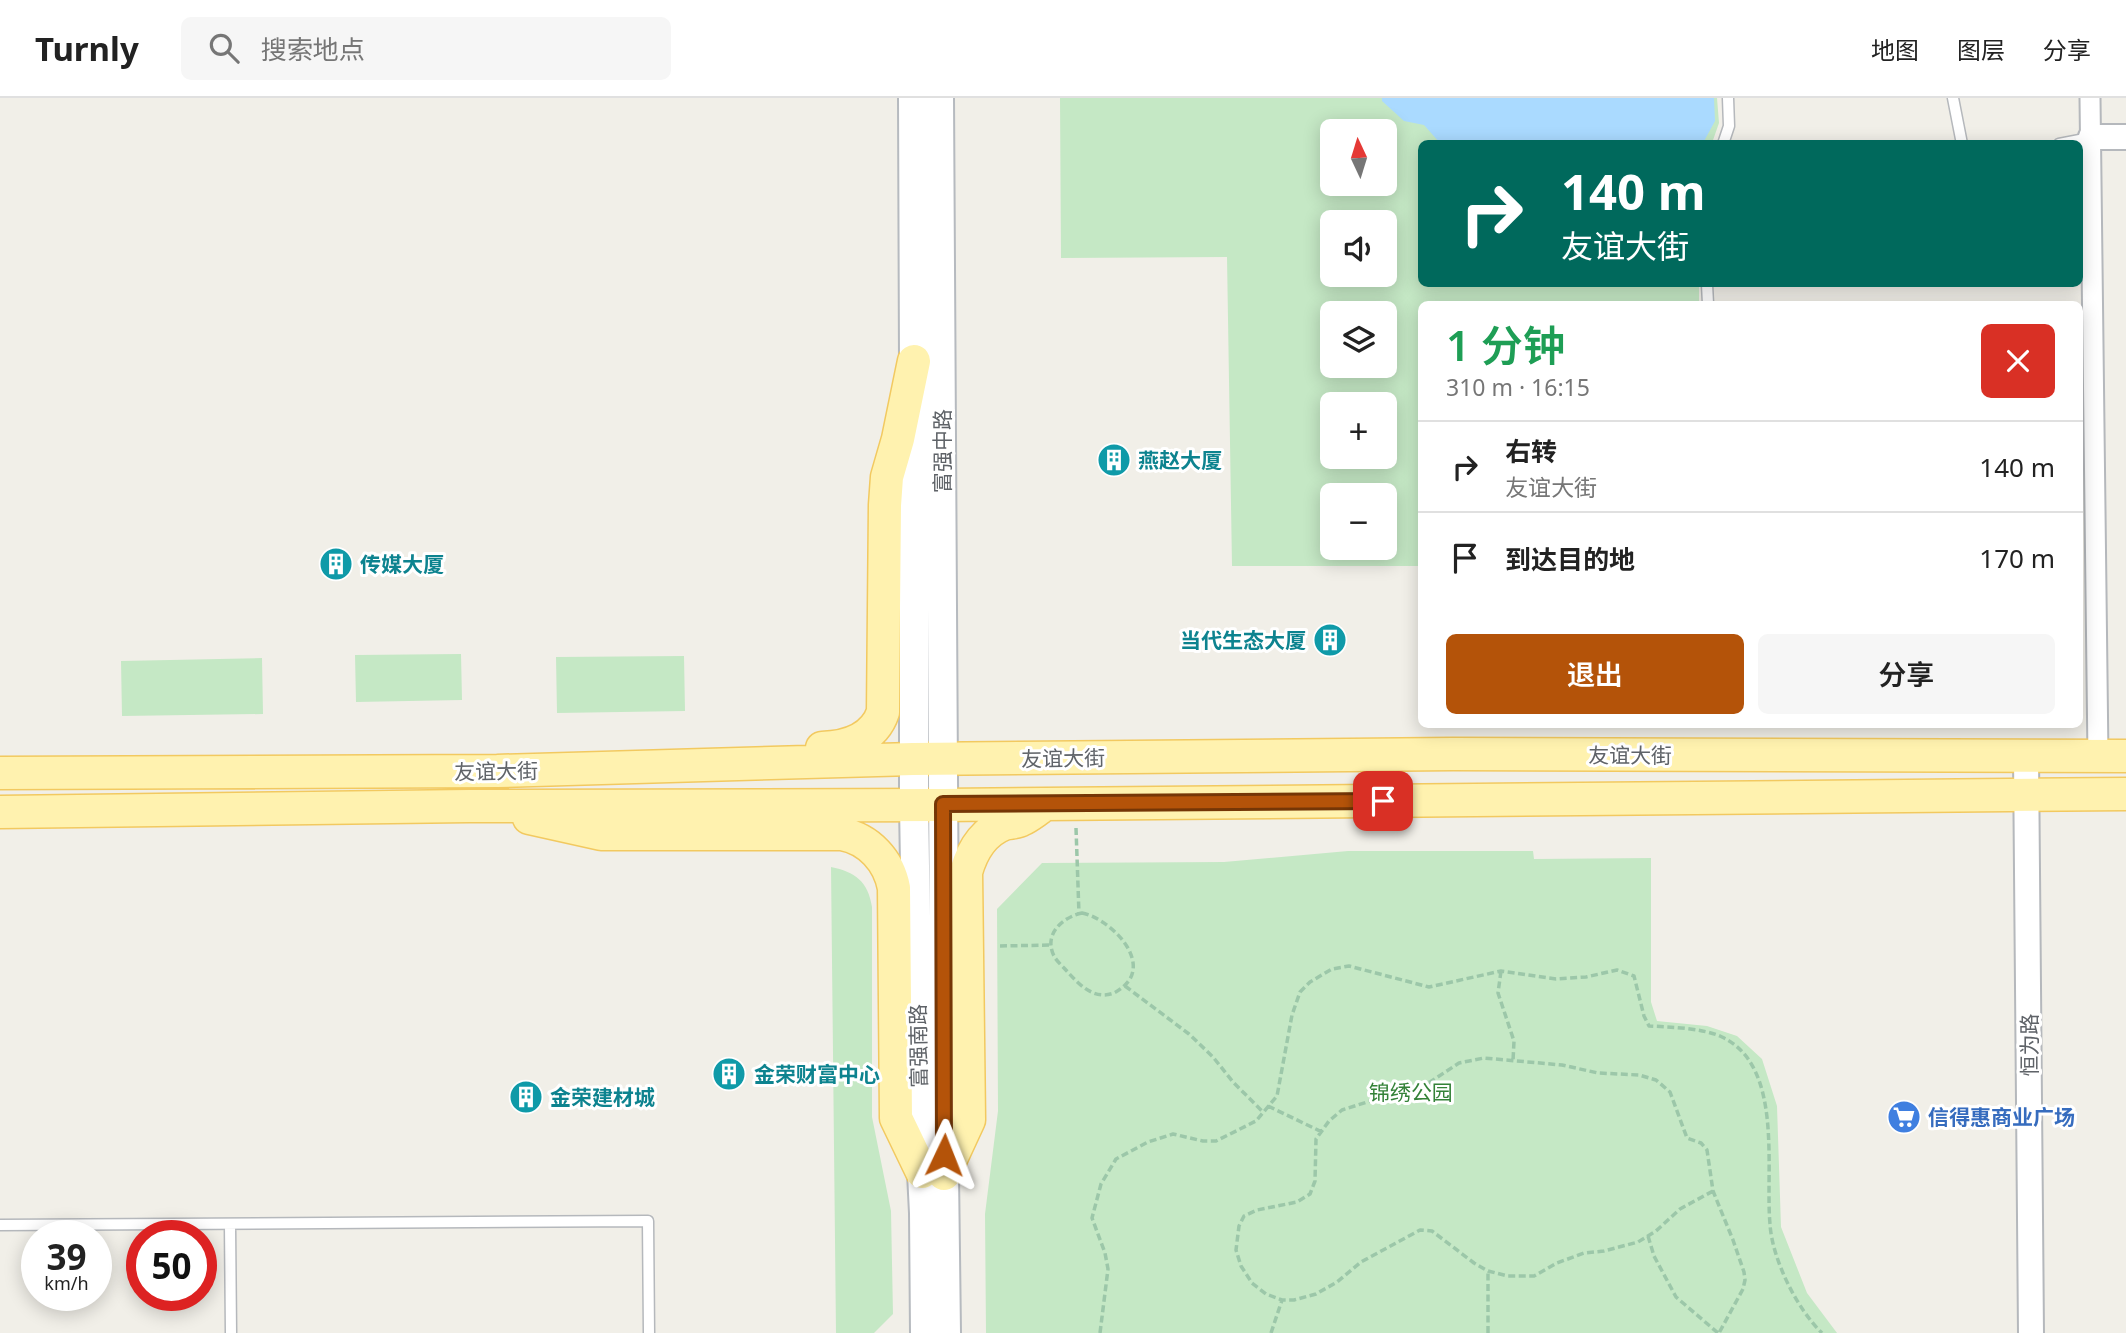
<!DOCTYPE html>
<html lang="zh">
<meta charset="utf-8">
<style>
:root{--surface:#fff;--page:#f6f6f6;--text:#222;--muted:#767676;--line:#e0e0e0;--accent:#b45309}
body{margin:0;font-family:"Noto Sans","Noto Sans SC",sans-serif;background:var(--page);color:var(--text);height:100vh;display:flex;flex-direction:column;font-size:26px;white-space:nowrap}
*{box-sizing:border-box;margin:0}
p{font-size:23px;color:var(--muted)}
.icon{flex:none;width:38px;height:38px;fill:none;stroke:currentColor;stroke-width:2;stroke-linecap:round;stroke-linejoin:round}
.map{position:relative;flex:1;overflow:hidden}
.panel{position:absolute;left:1418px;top:203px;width:665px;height:427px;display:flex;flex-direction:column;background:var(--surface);border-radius:10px;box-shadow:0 4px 18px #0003}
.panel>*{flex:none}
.hud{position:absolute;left:1418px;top:42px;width:665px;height:147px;border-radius:10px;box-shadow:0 4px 18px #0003;background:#00695c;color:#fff;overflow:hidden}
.needle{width:46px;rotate:356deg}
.fabs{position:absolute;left:1320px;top:21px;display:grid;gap:14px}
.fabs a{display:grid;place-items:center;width:77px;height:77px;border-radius:10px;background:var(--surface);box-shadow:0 4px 18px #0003;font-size:35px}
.speed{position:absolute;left:21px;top:1122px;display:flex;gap:14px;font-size:35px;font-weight:700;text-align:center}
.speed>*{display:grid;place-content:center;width:91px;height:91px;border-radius:50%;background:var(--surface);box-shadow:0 4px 18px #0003;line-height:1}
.speed small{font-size:18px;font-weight:400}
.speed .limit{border:10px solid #d22;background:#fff;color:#111}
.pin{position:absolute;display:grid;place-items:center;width:60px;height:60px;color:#fff;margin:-30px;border-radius:14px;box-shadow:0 4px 10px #0006}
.me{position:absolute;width:77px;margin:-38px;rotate:2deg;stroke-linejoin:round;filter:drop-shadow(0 0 5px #0008)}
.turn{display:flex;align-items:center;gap:24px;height:147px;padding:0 28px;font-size:32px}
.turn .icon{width:91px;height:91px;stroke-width:2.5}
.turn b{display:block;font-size:49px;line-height:60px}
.round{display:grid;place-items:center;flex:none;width:74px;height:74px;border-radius:10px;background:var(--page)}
.summary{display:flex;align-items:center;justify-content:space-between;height:119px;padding:0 28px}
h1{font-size:42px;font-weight:600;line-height:52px;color:#1e9e55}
.primary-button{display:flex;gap:14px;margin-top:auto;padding:14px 28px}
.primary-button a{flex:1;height:80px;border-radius:10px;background:var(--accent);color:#fff;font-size:28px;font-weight:600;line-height:80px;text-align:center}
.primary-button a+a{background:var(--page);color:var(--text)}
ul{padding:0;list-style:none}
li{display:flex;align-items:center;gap:21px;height:91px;padding:0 28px;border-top:2px solid var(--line)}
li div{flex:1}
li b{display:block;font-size:26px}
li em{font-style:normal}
header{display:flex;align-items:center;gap:42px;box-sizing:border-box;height:98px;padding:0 35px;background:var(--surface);border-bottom:2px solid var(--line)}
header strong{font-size:33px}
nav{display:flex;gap:38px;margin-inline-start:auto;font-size:24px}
.search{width:490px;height:63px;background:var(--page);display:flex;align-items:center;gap:18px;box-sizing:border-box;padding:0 24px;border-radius:10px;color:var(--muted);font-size:26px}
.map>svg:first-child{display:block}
.green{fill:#c5e8c5;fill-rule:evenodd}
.water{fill:#aadaff}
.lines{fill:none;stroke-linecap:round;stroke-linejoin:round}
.service-casing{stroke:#b5b8bc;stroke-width:13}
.minor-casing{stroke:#b5b8bc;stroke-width:23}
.tertiary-casing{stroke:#b5b8bc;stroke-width:28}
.secondary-casing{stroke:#b6babf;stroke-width:32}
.primary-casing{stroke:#f2c960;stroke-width:35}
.path{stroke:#9cc7a9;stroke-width:3.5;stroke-dasharray:7 3.5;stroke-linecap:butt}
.service{stroke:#fff;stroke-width:10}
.minor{stroke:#fff;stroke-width:19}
.tertiary{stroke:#fff;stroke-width:24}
.secondary{stroke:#fff;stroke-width:28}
.primary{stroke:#fff2af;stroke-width:32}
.route-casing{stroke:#753606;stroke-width:18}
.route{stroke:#b45309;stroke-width:12}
.labels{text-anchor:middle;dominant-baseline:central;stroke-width:6;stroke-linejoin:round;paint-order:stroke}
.street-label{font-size:21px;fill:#5f6368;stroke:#fff}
.culture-label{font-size:21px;font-weight:bold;fill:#0d838f;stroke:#fff;text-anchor:start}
.park-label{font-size:21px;fill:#348238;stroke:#fff}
.shop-label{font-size:21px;font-weight:bold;fill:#366cbe;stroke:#fff;text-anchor:start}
</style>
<header>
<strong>Turnly</strong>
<div class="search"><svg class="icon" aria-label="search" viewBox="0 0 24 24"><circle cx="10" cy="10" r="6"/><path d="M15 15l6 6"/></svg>搜索地点</div>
<nav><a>地图</a><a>图层</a><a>分享</a></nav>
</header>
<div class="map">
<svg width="2126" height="1235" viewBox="0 0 2126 1235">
<rect width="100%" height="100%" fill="#f1efe8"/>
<path class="green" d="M 1060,0 L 1717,0 L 1719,25 L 1712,45 L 1421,46 L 1421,186 L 1699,186 L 1699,206 L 1421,206 L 1421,468 L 1232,468 L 1227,159 L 1061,160 ZM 1332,33 L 1384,33 L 1384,86 L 1332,86 ZM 1332,124 L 1384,124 L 1384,177 L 1332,177 ZM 1332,215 L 1384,215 L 1384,268 L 1332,268 ZM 1332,306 L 1384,306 L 1384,359 L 1332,359 ZM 1332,397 L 1384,397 L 1384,450 L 1332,450 Z
M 461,556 L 462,602 L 356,604 L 355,557 Z
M 684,558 L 685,613 L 557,615 L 556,559 Z
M 262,560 L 263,616 L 122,618 L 121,563 Z
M 1348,753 L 1533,753 L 1534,761 L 1651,760 L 1651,904 L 1657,923 L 1707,928 L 1737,938 L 1762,961 L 1777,1008 L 1781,1129 L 1807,1195 L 1837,1235 L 986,1235 L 985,1116 L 998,1013 L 997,811 L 1042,765 L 1224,764 Z
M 831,769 C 855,774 868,783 872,809 L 872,1019 L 891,1113 L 893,1216 L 874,1235 L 836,1235 Z"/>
<path class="water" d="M 1382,0 L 1714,0 L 1715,23 L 1703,45 L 1440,45 L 1424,27 L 1404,23 L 1382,3 Z"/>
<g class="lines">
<defs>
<path id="service" d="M 1953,0 L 1962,46
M 1723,46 L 1729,28 L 1728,0
M 2059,46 L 2090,40
M 1707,186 L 1708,206
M 0,1127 L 648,1123 L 649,1235
M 230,1127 L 231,1235"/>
<path id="minor" d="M 2090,0 L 2098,659"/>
<path id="tertiary" d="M 2091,39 L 2126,39
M 2026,658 L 2031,1235"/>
<path id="secondary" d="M 913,0 L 914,263 L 914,707 L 919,1015 L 924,1115 L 925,1235
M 939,0 L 945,1019 L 944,1076 L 946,1235"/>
<path id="primary" d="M 822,650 C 848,649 874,641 883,614 L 885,407 L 887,379 L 898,341 L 914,263
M 0,675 L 497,673 L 913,661 L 1453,656 L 2126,658
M 0,714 L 469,708 L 943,707 L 2126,696
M 529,720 L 601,736 L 842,736 C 869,741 889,763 894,790 L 896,1020 L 922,1074
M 944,1076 L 969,1022 L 966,774 C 972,753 983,734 1004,726 C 1010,724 1016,725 1021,722 C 1028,719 1034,714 1040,710"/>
</defs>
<use href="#service" class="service-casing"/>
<use href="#minor" class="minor-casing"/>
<use href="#tertiary" class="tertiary-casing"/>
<use href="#secondary" class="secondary-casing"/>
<use href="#primary" class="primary-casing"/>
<path class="path" d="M 1076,730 L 1079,816
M 1082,815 C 1105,819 1145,854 1130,881 C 1126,887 1120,892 1114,895 C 1092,903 1077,884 1064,870 C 1061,867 1056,862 1054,858 C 1043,836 1063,819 1082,815 Z
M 1000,848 L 1051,847
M 1501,873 L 1498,895 L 1514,943 L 1513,963
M 1125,888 L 1189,936 L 1213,959 L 1233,984 L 1263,1014
M 1268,1008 L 1322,1034
M 1713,1093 L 1680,1111 L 1656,1133 L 1638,1144 L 1604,1153 L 1584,1155 L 1557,1165 L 1534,1178 L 1508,1178 L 1488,1173 L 1474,1165 L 1432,1133 L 1420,1132 L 1361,1164 L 1337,1184 L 1316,1196 L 1294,1202 L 1282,1202 L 1266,1196 L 1252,1185 L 1241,1168 L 1236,1152 L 1239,1128 L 1244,1118 L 1257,1112 L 1297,1104 L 1310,1096 L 1315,1083 L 1316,1041 L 1329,1023 L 1342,1012 L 1430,984 L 1459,965 L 1484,960 L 1562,967 L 1598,975 L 1639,977 L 1656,982 L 1670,994 L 1687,1040 L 1701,1045 L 1707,1052 L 1713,1093 L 1733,1142 L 1744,1174 L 1745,1182 L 1743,1191 L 1719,1235
M 1648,1138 L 1654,1158 L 1676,1199 L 1718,1235
M 1100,1235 L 1108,1171 L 1105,1155 L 1092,1120 L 1101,1086 L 1116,1061 L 1148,1044 L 1173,1036 L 1203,1043 L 1216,1043 L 1256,1023 L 1277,998 L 1292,917 L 1300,894 L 1310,884 L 1332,871 L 1349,868 L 1429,889 L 1501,873 L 1556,881 L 1586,879 L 1617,872 L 1634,878 L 1644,918 L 1649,928 C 1670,929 1703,930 1722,939 C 1784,968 1765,1071 1770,1126 C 1772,1161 1797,1211 1822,1235
M 1271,1235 L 1282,1202
M 1488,1235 L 1488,1173"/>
<use href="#service" class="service"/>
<use href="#minor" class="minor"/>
<use href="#tertiary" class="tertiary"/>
<use href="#secondary" class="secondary"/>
<use href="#primary" class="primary"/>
</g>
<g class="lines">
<defs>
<path id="route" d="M 944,1057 L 943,706 L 1383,703"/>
</defs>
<use href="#route" class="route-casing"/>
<use href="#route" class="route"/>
</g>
<defs>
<symbol id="building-disc" viewBox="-11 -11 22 22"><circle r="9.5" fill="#0f9aa8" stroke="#fff"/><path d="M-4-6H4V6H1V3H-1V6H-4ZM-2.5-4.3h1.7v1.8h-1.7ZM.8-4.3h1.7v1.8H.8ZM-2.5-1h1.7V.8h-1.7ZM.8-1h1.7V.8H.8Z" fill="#fff"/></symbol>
<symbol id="supermarket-disc" viewBox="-11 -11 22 22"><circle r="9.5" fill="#3f7fe0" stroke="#fff"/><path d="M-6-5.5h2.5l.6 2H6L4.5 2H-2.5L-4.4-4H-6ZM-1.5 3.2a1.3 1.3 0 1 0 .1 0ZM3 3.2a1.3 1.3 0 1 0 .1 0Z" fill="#fff"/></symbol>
</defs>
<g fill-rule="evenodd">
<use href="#building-disc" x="1095" y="343" width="38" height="38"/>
<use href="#building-disc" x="317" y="447" width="38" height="38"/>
<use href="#building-disc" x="1311" y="523" width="38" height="38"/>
<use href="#building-disc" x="710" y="957" width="38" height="38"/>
<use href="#building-disc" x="507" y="980" width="38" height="38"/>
<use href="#supermarket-disc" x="1885" y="1000" width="38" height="38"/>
</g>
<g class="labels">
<g class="street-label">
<text transform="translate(942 353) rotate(-90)">富强中路</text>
<text x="1630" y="657">友谊大街</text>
<text transform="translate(1063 660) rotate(-1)">友谊大街</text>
<text transform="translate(496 673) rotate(-1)">友谊大街</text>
<text transform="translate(2029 947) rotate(-90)">恒为路</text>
<text transform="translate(918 948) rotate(-91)">富强南路</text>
</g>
<g class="culture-label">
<text x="1138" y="362">燕赵大厦</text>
<text x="360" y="466">传媒大厦</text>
<text x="1306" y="542" text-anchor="end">当代生态大厦</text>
<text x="754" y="976">金荣财富中心</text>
<text x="550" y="999">金荣建材城</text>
</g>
<g class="park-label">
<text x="1411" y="994">锦绣公园</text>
</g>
<g class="shop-label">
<text x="1928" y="1019">信得惠商业广场</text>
</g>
</g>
</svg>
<div class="fabs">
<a><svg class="needle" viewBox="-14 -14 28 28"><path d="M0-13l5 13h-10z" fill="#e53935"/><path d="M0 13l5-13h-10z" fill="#767676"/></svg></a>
<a><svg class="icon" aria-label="sound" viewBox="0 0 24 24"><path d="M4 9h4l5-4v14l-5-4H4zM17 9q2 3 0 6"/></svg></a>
<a><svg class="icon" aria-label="layers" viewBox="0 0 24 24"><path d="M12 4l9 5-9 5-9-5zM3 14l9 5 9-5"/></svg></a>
<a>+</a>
<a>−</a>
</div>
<div class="speed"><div>39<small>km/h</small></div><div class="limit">50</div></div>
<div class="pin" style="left:1383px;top:703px;background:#d93025"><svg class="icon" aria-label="arrive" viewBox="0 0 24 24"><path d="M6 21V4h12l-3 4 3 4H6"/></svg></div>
<svg class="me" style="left:944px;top:1057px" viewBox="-20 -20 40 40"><path d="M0-17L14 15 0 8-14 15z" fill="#b45309" stroke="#fff" stroke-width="4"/></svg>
<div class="hud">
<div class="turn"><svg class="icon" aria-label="right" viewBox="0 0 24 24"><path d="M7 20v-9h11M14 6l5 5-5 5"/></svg><div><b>140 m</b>友谊大街</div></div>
</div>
<section class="panel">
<div class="summary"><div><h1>1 分钟</h1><p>310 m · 16:15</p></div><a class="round" style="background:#d93025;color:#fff"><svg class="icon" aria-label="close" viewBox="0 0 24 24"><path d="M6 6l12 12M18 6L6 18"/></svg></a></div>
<ul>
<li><svg class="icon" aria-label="right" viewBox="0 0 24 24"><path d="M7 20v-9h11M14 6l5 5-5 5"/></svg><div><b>右转</b><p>友谊大街</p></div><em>140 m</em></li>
<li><svg class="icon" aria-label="arrive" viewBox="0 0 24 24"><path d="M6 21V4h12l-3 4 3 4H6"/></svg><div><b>到达目的地</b></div><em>170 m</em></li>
</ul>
<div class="primary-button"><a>退出</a><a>分享</a></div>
</section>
</div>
